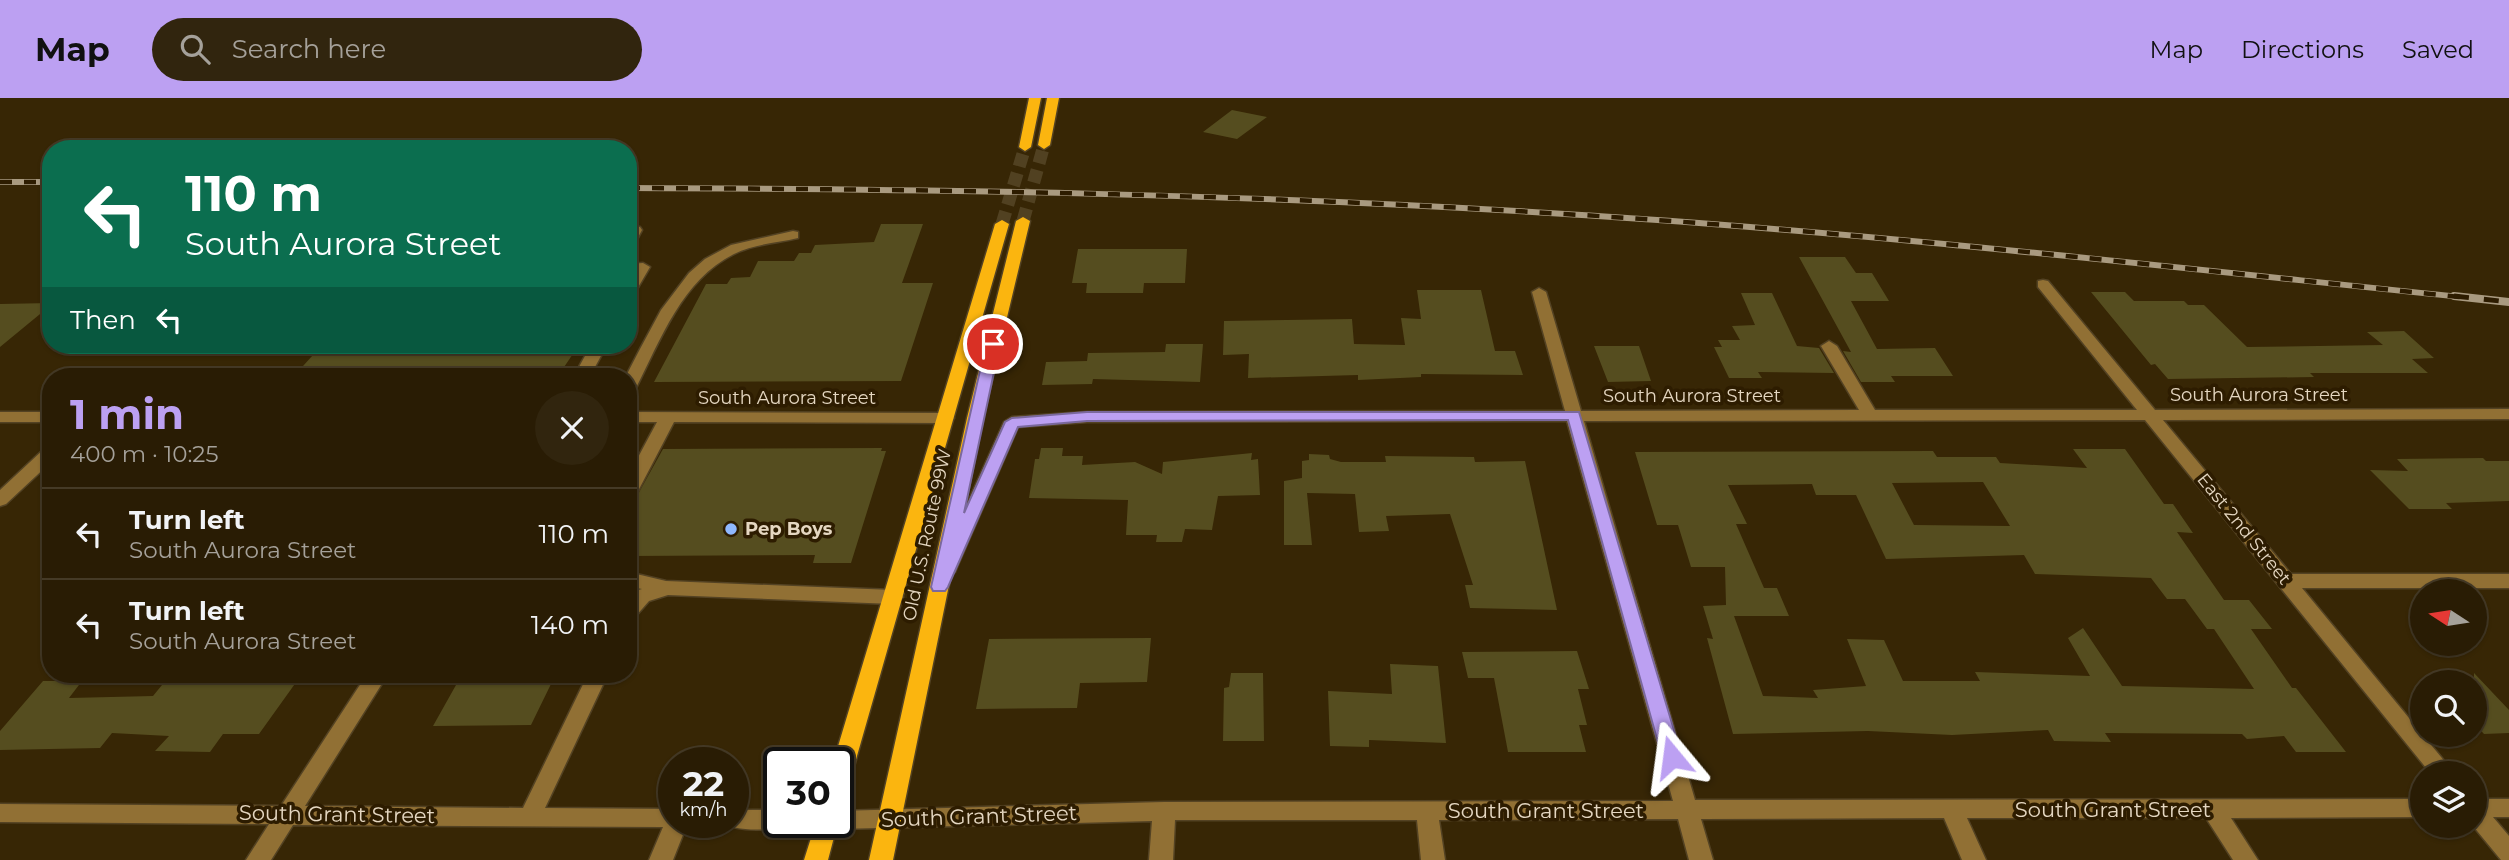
<!DOCTYPE html>
<meta charset="utf-8">
<style>
:root{--surface:#291c04;--page:#31250e;--text:#f1f3f6;--muted:#a5a19a;--line:#453a26;--accent:#bca0f2}
body{margin:0;font-family:Montserrat,sans-serif;background:var(--page);color:var(--text);height:100vh;display:flex;flex-direction:column;font-size:26px;white-space:nowrap}
*{box-sizing:border-box;margin:0}
p{font-size:23px;color:var(--muted)}
.icon{flex:none;width:38px;height:38px;fill:none;stroke:currentColor;stroke-width:2;stroke-linecap:round;stroke-linejoin:round}
.map{position:relative;flex:1;overflow:hidden}
.side{position:absolute;left:42px;top:270px;width:595px;height:315px;display:flex;flex-direction:column;background:var(--surface);border-radius:28px;box-shadow:0 2px 5px #0004,0 0 0 2px var(--line)}
.side>*{flex:none}
.hud{position:absolute;left:42px;top:42px;width:595px;height:214px;border-radius:28px;box-shadow:0 2px 5px #0004,0 0 0 2px var(--line);background:#0b6e4f;color:#fff;overflow:hidden}
.needle{width:46px;rotate:282deg}
.buttons{position:absolute;left:2410px;top:481px;display:grid;gap:14px}
.buttons a{display:grid;place-items:center;width:77px;height:77px;border-radius:50%;background:var(--surface);box-shadow:0 2px 5px #0004,0 0 0 2px var(--line);font-size:35px}
.speed{position:absolute;left:658px;top:649px;display:flex;gap:14px;font-size:35px;font-weight:700;text-align:center}
.speed>*{display:grid;place-content:center;width:91px;height:91px;border-radius:50%;background:var(--surface);box-shadow:0 2px 5px #0004,0 0 0 2px var(--line);line-height:1}
.speed small{font-size:18px;font-weight:400}
.speed .limit{border:4px solid #111;border-radius:10px;background:#fff;color:#111}
.pin{position:absolute;display:grid;place-items:center;width:60px;height:60px;color:#fff;margin:-30px;border:4px solid #fff;border-radius:50%;box-shadow:0 2px 7px #0007}
.me{position:absolute;width:77px;margin:-38px;rotate:344deg;stroke-linejoin:round;filter:drop-shadow(0 0 5px #0008)}
.turn{display:flex;align-items:center;gap:24px;height:147px;padding:0 28px;font-size:32px}
.turn .icon{width:91px;height:91px;stroke-width:2.5}
.turn b{display:block;font-size:49px;line-height:60px}
.then{display:flex;align-items:center;height:66px;padding:0 28px;background:#0003;gap:14px;font-size:26px}
.round{display:grid;place-items:center;flex:none;width:74px;height:74px;border-radius:37px;background:var(--page)}
.overview{display:flex;align-items:center;justify-content:space-between;height:119px;padding:0 28px}
h1{font-size:42px;font-weight:700;line-height:52px;color:var(--accent)}
ul{padding:0;list-style:none}
li{display:flex;align-items:center;gap:21px;height:91px;padding:0 28px;border-top:2px solid var(--line)}
li div{flex:1}
li b{display:block;font-size:26px}
li em{font-style:normal}
header{display:flex;align-items:center;gap:42px;box-sizing:border-box;height:98px;padding:0 35px;background:var(--accent);color:#111}
header strong{font-size:33px}
nav{display:flex;gap:38px;margin-inline-start:auto;font-size:24px}
.search{width:490px;height:63px;background:var(--page);display:flex;align-items:center;gap:18px;box-sizing:border-box;padding:0 24px;border-radius:38px;color:var(--muted);font-size:26px}
.map>svg:first-child{display:block}
.building{fill:#554d1f;fill-rule:evenodd}
.lines{fill:none;stroke-linecap:round;stroke-linejoin:round}
.major-tunnel{stroke:#514121;stroke-width:13;stroke-dasharray:13 7;stroke-linecap:butt}
.minor-casing{stroke:#534223;stroke-width:3}
.major-casing{stroke:#534223;stroke-width:3}
.minor{fill:#917034;fill-rule:evenodd}
.major{fill:#fbb50f;fill-rule:evenodd}
.rail-far1-casing{stroke:#a99a80;stroke-width:6}
.rail-casing{stroke:#a99a80;stroke-width:8}
.rail-far1{stroke:#2d1c00;stroke-width:4.5;stroke-dasharray:12;stroke-linecap:butt}
.rail{stroke:#2d1c00;stroke-width:5;stroke-dasharray:15;stroke-linecap:butt}
.route{fill:#bca0f2;stroke:#7a689d;stroke-width:2}
.poi-dot{fill:#8fb8fd;stroke:#2d1c00;stroke-width:2.5}
.labels{text-anchor:middle;dominant-baseline:central;stroke-width:7;stroke-linejoin:round;paint-order:stroke}
.street-label{font-size:18px;fill:#e5d7c1;stroke:#2d1c00}
.poi-label{font-size:18px;font-weight:bold;fill:#e5d7c1;stroke:#2d1c00;text-anchor:start}
.near-street-label{font-size:21px;fill:#e5d7c1;stroke:#2d1c00}
</style>
<header>
<strong>Map</strong>
<div class="search"><svg class="icon" aria-label="search" viewBox="0 0 24 24"><circle cx="10" cy="10" r="6"/><path d="M15 15l6 6"/></svg>Search here</div>
<nav><a>Map</a><a>Directions</a><a>Saved</a></nav>
</header>
<div class="map">
<svg width="2509" height="762" viewBox="0 0 2509 762">
<rect width="100%" height="100%" fill="#372605"/>
<path class="building" d="M 1232,12 L 1267,19 L 1237,41 L 1203,34 Z
M 881,126 L 923,126 L 902,185 L 933,185 L 901,283 L 654,284 L 706,186 L 727,186 L 731,180 L 750,179 L 758,163 L 794,163 L 799,155 L 811,155 L 815,147 L 874,144 Z
M 1078,151 L 1187,151 L 1185,185 L 1144,185 L 1143,195 L 1086,195 L 1087,185 L 1072,185 Z
M 1799,159 L 1845,159 L 1856,175 L 1872,175 L 1889,203 L 1851,203 L 1877,251 L 1935,250 L 1953,278 L 1891,278 L 1895,284 L 1861,284 L 1843,253 L 1851,254 Z
M 1417,192 L 1481,192 L 1495,253 L 1515,253 L 1523,277 L 1421,276 L 1421,279 L 1358,282 L 1358,277 L 1248,280 L 1249,256 L 1223,257 L 1224,223 L 1352,221 L 1354,246 L 1405,247 L 1401,220 L 1421,221 Z
M 2091,194 L 2125,194 L 2134,203 L 2184,203 L 2188,207 L 2204,207 L 2247,249 L 2383,247 L 2367,234 L 2404,233 L 2434,260 L 2412,261 L 2428,275 L 2310,275 L 2314,279 L 2168,281 L 2155,266 L 2151,267 Z
M 1741,195 L 1772,195 L 1797,248 L 1819,250 L 1834,275 L 1758,274 L 1762,280 L 1729,280 L 1714,249 L 1722,249 L 1718,242 L 1740,242 L 1732,228 L 1755,227 Z
M 51,205 L 51,207 L 0,249 L 0,206 Z
M 1166,246 L 1203,246 L 1200,284 L 1093,281 L 1092,286 L 1042,287 L 1046,264 L 1087,263 L 1088,255 L 1165,254 Z
M 322,247 L 579,247 L 558,278 L 294,278 Z
M 1594,248 L 1639,248 L 1651,283 L 1608,284 Z
M 882,350 L 881,353 L 886,353 L 851,465 L 813,465 L 815,457 L 628,458 L 628,414 L 663,351 Z
M 1041,350 L 1063,350 L 1062,358 L 1083,358 L 1082,367 L 1135,364 L 1162,376 L 1163,364 L 1252,355 L 1251,362 L 1258,361 L 1260,397 L 1218,398 L 1212,432 L 1185,431 L 1182,444 L 1156,444 L 1157,437 L 1126,437 L 1128,402 L 1029,400 L 1035,361 L 1039,361 Z
M 2073,351 L 2125,351 L 2164,406 L 2173,406 L 2193,435 L 2177,434 L 2224,502 L 2249,502 L 2272,531 L 2251,531 L 2292,590 L 2296,590 L 2346,654 L 2296,654 L 2284,638 L 2247,641 L 2242,636 L 2105,635 L 2111,644 L 2054,643 L 2048,632 L 1952,637 L 1868,633 L 1733,636 L 1707,540 L 1713,541 L 1703,508 L 1726,507 L 1725,469 L 1691,469 L 1678,427 L 1657,427 L 1635,354 L 1933,353 L 1937,359 L 1996,359 L 2000,365 L 2087,370 ZM 1983,384 L 2010,428 L 1914,427 L 1892,385 ZM 1812,386 L 1816,397 L 1856,397 L 1886,461 L 2024,457 L 2035,476 L 2151,480 L 2167,501 L 2185,501 L 2207,531 L 2214,531 L 2254,591 L 2122,588 L 2083,530 L 2068,540 L 2090,578 L 1975,574 L 1980,583 L 1903,583 L 1884,542 L 1847,541 L 1866,588 L 1813,592 L 1818,600 L 1763,598 L 1734,518 L 1789,518 L 1777,490 L 1764,490 L 1736,426 L 1747,426 L 1728,387 Z
M 1309,356 L 1329,357 L 1330,361 L 1341,364 L 1386,364 L 1385,358 L 1474,359 L 1475,364 L 1525,363 L 1557,512 L 1470,510 L 1465,487 L 1473,487 L 1450,416 L 1386,418 L 1389,433 L 1359,434 L 1355,396 L 1307,395 L 1312,447 L 1284,447 L 1284,383 L 1302,380 L 1302,363 L 1309,362 Z
M 2483,360 L 2486,363 L 2509,363 L 2509,403 L 2446,405 L 2452,411 L 2409,411 L 2370,372 L 2408,373 L 2397,361 Z
M 1151,540 L 1147,584 L 1080,585 L 1077,610 L 976,611 L 989,541 Z
M 1577,553 L 1589,591 L 1578,591 L 1587,627 L 1579,627 L 1586,654 L 1508,654 L 1494,580 L 1468,580 L 1462,554 Z
M 1390,566 L 1438,568 L 1446,645 L 1369,642 L 1369,649 L 1330,648 L 1328,593 L 1392,596 Z
M 1231,575 L 1263,575 L 1264,643 L 1223,643 L 1224,590 L 1229,589 Z
M 2474,575 L 2509,612 L 2509,635 L 2484,636 L 2474,625 Z
M 171,576 L 302,576 L 259,636 L 223,636 L 210,654 L 155,653 L 169,638 L 112,635 L 100,650 L 0,652 L 0,633 L 43,583 L 82,583 L 69,600 L 153,598 Z
M 551,586 L 531,627 L 433,628 L 456,587 Z"/>
<g class="lines">
<path class="major-tunnel" d="M 1023,123 L 1044,47
M 1002,126 L 1025,49"/>
<defs>
<path id="minor" d="M 628,128 L 640,129 L 642,132 L 633,149 L 628,150 Z
M 793,133 L 798,134 L 798,140 C 777,145 754,146 734,156 C 682,182 661,241 636,290 L 628,295 L 626,278 L 640,251 L 661,212 L 689,175 L 705,161 L 731,147 Z
M 643,165 L 650,169 L 633,198 L 628,199 L 628,182 L 633,174 L 628,174 L 628,166 Z
M 2043,182 L 2048,183 L 2155,312 L 2509,311 L 2509,321 L 2163,322 L 2291,476 L 2509,476 L 2509,490 L 2302,490 L 2455,676 L 2431,676 L 2145,322 L 1584,323 L 1695,702 L 2422,701 L 2422,719 L 2231,720 L 2258,762 L 2233,762 L 2206,720 L 1967,720 L 1986,762 L 1962,762 L 1944,720 L 1701,721 L 1713,762 L 1689,762 L 1678,721 L 1439,722 L 1445,762 L 1421,762 L 1417,722 L 1175,722 L 1173,762 L 1149,762 L 1152,723 L 838,731 L 830,729 L 828,724 L 838,724 L 838,713 L 1164,704 L 1673,703 L 1567,323 L 1087,324 L 1018,329 L 957,469 L 955,474 L 941,474 L 939,469 L 1004,324 L 1012,319 L 1087,314 L 1565,313 L 1532,194 L 1539,190 L 1546,194 L 1581,313 L 1859,312 L 1821,248 L 1829,243 L 1837,248 L 1875,312 L 2137,312 L 2038,189 L 2038,183 Z
M 591,247 L 607,247 L 590,278 L 574,278 Z
M 0,314 L 51,314 L 51,324 L 0,324 Z
M 628,314 L 946,315 L 954,320 L 946,325 L 674,324 L 637,395 L 628,401 L 628,378 L 657,324 L 628,324 Z
M 51,349 L 51,364 L 6,406 L 0,408 L 0,392 L 45,350 Z
M 628,474 L 666,483 L 893,492 L 900,494 L 903,499 L 900,504 L 893,506 L 668,497 L 649,503 L 635,519 L 628,521 L 628,501 L 635,493 L 642,491 L 628,488 Z
M 367,576 L 388,576 L 305,708 L 523,710 L 588,576 L 608,576 L 545,710 L 674,711 L 674,724 L 688,724 L 673,762 L 649,762 L 663,729 L 293,727 L 271,762 L 246,762 L 269,726 L 0,724 L 0,706 L 281,708 Z
M 2474,701 L 2509,701 L 2509,719 L 2493,719 L 2509,738 L 2509,762 L 2501,762 L 2473,728 Z
M 733,712 L 779,712 L 779,724 L 789,724 C 780,734 732,734 723,724 L 733,724 Z"/>
<path id="major" d="M 1029,0 L 1041,0 L 1031,49 L 1025,53 L 1019,49 Z
M 1047,0 L 1059,0 L 1050,47 L 1044,51 L 1038,47 Z
M 1023,119 L 1030,123 L 983,320 L 893,762 L 869,762 L 967,320 L 1016,123 Z
M 1002,122 L 1009,126 L 849,686 L 846,692 L 838,695 L 838,665 L 833,665 L 995,126 Z
M 816,724 L 838,724 L 828,762 L 804,762 Z"/>
</defs>
<use href="#minor" class="minor-casing"/>
<use href="#major" class="major-casing"/>
<use href="#minor" class="minor"/>
<use href="#major" class="major"/>
<defs>
<path id="rail-far1" d="M 0,84 L 51,84
M 628,90 C 941,91 1253,96 1565,116 C 1867,134 2169,169 2470,200"/>
<path id="rail" d="M 2454,198 L 2509,204"/>
</defs>
<use href="#rail-far1" class="rail-far1-casing"/>
<use href="#rail" class="rail-casing"/>
<use href="#rail-far1" class="rail-far1"/>
<use href="#rail" class="rail"/>
</g>
<path class="route" d="M 993,242 L 1000,246 L 964,415 L 1005,324 L 1012,320 L 1087,314 L 1579,314 L 1682,659 L 1679,664 L 1665,664 L 1662,659 L 1568,322 L 1087,323 L 1018,329 L 948,489 L 945,493 L 933,493 L 931,489 L 986,246 Z"/>
<circle class="poi-dot" cx="731" cy="431" r="7"/>
<g class="labels">
<g class="street-label">
<text x="2259" y="297">South Aurora Street</text>
<text x="1692" y="298">South Aurora Street</text>
<text x="787" y="300">South Aurora Street</text>
<text transform="translate(2244 431) rotate(51)">East 2nd Street</text>
<text transform="translate(927 437) rotate(-78)">Old U.S. Route 99W</text>
</g>
<g class="poi-label">
<text x="745" y="431">Pep Boys</text>
</g>
<g class="near-street-label">
<text x="2113" y="711">South Grant Street</text>
<text x="1546" y="712">South Grant Street</text>
<text transform="translate(337 716) rotate(1)">South Grant Street</text>
<text transform="translate(979 718) rotate(-2)">South Grant Street</text>
</g>
</g>
</svg>
<div class="buttons">
<a><svg class="needle" viewBox="-14 -14 28 28"><path d="M0-13l5 13h-10z" fill="#e53935"/><path d="M0 13l5-13h-10z" fill="#a5a19a"/></svg></a>
<a><svg class="icon" aria-label="search" viewBox="0 0 24 24"><circle cx="10" cy="10" r="6"/><path d="M15 15l6 6"/></svg></a>
<a><svg class="icon" aria-label="layers" viewBox="0 0 24 24"><path d="M12 4l9 5-9 5-9-5zM3 14l9 5 9-5"/></svg></a>
</div>
<div class="speed"><div>22<small>km/h</small></div><div class="limit">30</div></div>
<div class="pin" style="left:993px;top:246px;background:#d93025"><svg class="icon" aria-label="arrive" viewBox="0 0 24 24"><path d="M6 21V4h12l-3 4 3 4H6"/></svg></div>
<svg class="me" style="left:1672px;top:659px" viewBox="-20 -20 40 40"><path d="M0-17L14 15 0 8-14 15z" fill="#bca0f2" stroke="#fff" stroke-width="4"/></svg>
<div class="hud">
<div class="turn"><svg class="icon" aria-label="left" viewBox="0 0 24 24"><path d="M17 20v-9H6M10 6l-5 5 5 5"/></svg><div><b>110 m</b>South Aurora Street</div></div>
<div class="then">Then<svg class="icon" aria-label="left" viewBox="0 0 24 24"><path d="M17 20v-9H6M10 6l-5 5 5 5"/></svg></div>
</div>
<section class="side">
<div class="overview"><div><h1>1 min</h1><p>400 m · 10:25</p></div><a class="round"><svg class="icon" aria-label="close" viewBox="0 0 24 24"><path d="M6 6l12 12M18 6L6 18"/></svg></a></div>
<ul>
<li><svg class="icon" aria-label="left" viewBox="0 0 24 24"><path d="M17 20v-9H6M10 6l-5 5 5 5"/></svg><div><b>Turn left</b><p>South Aurora Street</p></div><em>110 m</em></li>
<li><svg class="icon" aria-label="left" viewBox="0 0 24 24"><path d="M17 20v-9H6M10 6l-5 5 5 5"/></svg><div><b>Turn left</b><p>South Aurora Street</p></div><em>140 m</em></li>
</ul>
</section>
</div>
